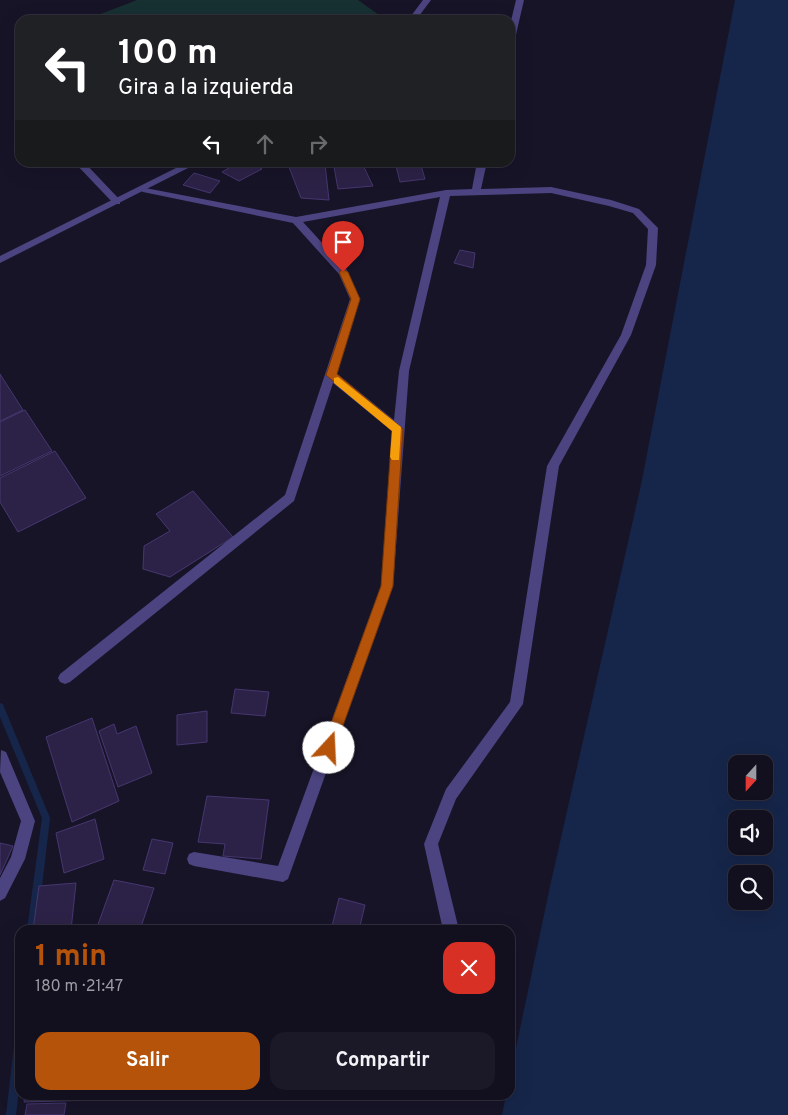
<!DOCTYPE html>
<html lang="es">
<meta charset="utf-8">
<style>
:root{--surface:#120f1e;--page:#1b1827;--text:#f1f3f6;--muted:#9c9ca4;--line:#312f3c;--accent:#b45309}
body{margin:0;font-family:Overpass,sans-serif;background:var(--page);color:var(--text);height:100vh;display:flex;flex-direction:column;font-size:19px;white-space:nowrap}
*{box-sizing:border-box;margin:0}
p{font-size:16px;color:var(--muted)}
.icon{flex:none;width:28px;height:28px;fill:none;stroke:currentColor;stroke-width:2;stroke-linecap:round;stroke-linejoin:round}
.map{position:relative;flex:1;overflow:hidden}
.panel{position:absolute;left:15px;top:925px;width:500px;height:175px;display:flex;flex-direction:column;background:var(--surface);border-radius:15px;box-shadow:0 5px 20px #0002,0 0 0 1px var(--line)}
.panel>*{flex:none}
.top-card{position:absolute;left:15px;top:15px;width:500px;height:152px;border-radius:15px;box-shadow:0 5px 20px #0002,0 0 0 1px var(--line);background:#202124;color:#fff;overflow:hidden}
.needle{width:32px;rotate:201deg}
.fabs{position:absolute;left:728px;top:755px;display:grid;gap:10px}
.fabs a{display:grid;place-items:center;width:45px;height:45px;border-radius:10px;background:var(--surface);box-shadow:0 5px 20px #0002,0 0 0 1px var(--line);font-size:25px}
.pin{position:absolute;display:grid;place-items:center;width:42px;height:42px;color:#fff;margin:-51px -21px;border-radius:50% 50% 50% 0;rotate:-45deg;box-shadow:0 0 5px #0007}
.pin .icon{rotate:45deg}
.me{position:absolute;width:55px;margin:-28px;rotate:20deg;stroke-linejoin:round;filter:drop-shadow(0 0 4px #0008)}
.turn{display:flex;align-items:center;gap:18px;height:105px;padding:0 20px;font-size:22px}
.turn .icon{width:65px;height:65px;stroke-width:2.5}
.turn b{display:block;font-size:35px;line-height:42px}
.lanes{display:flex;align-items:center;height:48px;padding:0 20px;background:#0003;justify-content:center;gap:25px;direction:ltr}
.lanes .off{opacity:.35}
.round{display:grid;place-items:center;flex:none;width:52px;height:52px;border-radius:15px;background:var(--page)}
.head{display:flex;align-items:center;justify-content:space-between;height:85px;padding:0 20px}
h1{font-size:30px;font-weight:700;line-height:38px;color:var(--accent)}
.action{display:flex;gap:10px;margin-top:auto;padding:10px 20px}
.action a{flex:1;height:58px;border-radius:15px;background:var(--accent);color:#fff;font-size:20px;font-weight:700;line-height:58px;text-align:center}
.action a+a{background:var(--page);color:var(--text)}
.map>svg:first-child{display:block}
.green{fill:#173031}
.water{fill:#16264a;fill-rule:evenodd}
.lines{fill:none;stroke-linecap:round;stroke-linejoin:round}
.stream{fill:#16264a;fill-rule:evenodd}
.building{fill:#2c2247;stroke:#463770}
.minor{fill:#4b4481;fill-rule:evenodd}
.tertiary{fill:#4b4481;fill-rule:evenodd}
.route{fill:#b45309;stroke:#753606}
.slow{fill:#f59e0b}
</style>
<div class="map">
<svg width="788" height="1115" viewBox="0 0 788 1115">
<rect width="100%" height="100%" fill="#181428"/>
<path class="green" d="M 137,0 L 358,0 L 386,20 L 85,20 Z"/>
<path class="water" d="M 735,0 L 788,0 L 788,1115 L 502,1115 L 506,1095 L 510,1095 L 510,1076 L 551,882 L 641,485 ZM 736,764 L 764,764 L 764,791 L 736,791 ZM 736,819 L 764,819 L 764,846 L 736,846 ZM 736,874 L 764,874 L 764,901 L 736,901 Z"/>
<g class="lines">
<path class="stream" d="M 0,703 L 3,704 L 4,707 L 50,818 L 37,930 L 27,930 L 42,818 L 0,717 Z
M 20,1032 L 20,1081 L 16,1115 L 6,1115 L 15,1037 L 17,1034 Z"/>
</g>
<path class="building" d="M 239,162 L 250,162 L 262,169 L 239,181 L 222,172 Z
M 287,162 L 325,164 L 329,200 L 301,198 Z
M 395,162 L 420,162 L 425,179 L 400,182 Z
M 362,163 L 373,186 L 338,189 L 334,167 Z
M 194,173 L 220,181 L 210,193 L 183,185 Z
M 460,250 L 475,253 L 473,268 L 454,263 Z
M 0,374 L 23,410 L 0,421 Z
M 25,410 L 52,451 L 0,476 L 0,422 Z
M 55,451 L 86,498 L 18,532 L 0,502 L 0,478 Z
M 193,491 L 233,537 L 170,577 L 143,569 L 144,546 L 170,531 L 156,514 Z
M 235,689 L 269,692 L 265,716 L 231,713 Z
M 207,711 L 207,742 L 177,745 L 177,715 Z
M 92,718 L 119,801 L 72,822 L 46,737 Z
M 114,724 L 117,734 L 136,726 L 152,773 L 118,787 L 99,731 Z
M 207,796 L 269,800 L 261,859 L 223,856 L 225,844 L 198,842 Z
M 95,819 L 104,859 L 64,873 L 56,833 Z
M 152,839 L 173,843 L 165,874 L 143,870 Z
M 0,843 L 13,846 L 0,875 Z
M 114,880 L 154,888 L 140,930 L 96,930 Z
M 76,883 L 71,930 L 33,930 L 39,886 Z
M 339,898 L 365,905 L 359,930 L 331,930 Z
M 193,927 L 230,930 L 193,930 Z
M 25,1095 L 94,1095 L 93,1100 L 24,1102 Z
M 66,1103 L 64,1115 L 25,1115 L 27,1104 Z"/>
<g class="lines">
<path class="minor" d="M 516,0 L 524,0 L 514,43 L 510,45 L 510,25 Z
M 74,162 L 84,162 L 120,200 L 120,204 L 114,204 Z
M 477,162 L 487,162 L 481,189 L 551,187 L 611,200 L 639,209 L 658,228 L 656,265 L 631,335 L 559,466 L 523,704 L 456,799 L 438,844 L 459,930 L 443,930 L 424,844 L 446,789 L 510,702 L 547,466 L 621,335 L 646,265 L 648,229 L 633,213 L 609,206 L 551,193 L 450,196 L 409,371 L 393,586 L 288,879 L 283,882 L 194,866 L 189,864 L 187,859 L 189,854 L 194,852 L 278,866 L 381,586 L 393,432 L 333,383 L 294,501 L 70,682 L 65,684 L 60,682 L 58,678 L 60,674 L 285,495 L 350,299 L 339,274 L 293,223 L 143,192 L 138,189 L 140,187 L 296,217 L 446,190 L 472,189 ZM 440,197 L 399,371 L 394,420 L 336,373 L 360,299 L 347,270 L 303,222 Z
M 1,750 L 6,752 L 35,821 L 25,859 L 5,898 L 0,901 L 0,878 L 11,857 L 21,821 L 0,772 Z"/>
<path class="tertiary" d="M 423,0 L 431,0 L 416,20 L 408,20 Z
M 188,162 L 200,162 L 0,263 L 0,256 Z"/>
</g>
<path class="route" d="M 343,269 L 348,272 L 360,299 L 337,374 L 403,429 L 393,586 L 335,748 L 333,752 L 329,754 L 324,752 L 322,748 L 381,586 L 392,431 L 326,375 L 351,299 L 339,272 Z"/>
<path class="slow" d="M 338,377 L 401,427 L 399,460 L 392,460 L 390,457 L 392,431 L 334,383 L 334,378 Z"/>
</svg>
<div class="fabs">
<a><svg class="needle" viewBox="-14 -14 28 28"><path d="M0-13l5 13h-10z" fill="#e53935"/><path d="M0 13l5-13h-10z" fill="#9c9ca4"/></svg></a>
<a><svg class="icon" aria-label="sound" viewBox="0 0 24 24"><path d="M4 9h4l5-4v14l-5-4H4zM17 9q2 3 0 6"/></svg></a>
<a><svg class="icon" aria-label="search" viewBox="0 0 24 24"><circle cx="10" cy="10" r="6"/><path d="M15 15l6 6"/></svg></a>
</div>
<div class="pin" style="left:343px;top:272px;background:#d93025"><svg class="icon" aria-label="arrive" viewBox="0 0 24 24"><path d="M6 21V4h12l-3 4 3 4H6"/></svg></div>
<svg class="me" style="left:329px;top:748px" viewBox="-20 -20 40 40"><circle r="19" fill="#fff"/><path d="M0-13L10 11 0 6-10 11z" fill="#b45309"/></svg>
<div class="top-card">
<div class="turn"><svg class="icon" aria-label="left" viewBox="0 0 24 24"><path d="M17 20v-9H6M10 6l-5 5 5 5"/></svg><div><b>100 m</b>Gira a la izquierda</div></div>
<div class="lanes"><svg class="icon" aria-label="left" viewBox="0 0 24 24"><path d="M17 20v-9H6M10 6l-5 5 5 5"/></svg><svg class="icon off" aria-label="ahead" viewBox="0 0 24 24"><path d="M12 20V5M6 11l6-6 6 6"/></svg><svg class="icon off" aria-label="right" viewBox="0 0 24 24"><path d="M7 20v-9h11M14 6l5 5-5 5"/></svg></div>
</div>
<section class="panel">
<div class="head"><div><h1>1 min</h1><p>180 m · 21:47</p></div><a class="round" style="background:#d93025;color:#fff"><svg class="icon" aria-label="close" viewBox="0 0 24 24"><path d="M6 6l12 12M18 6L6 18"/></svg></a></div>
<div class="action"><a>Salir</a><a>Compartir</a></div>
</section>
</div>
